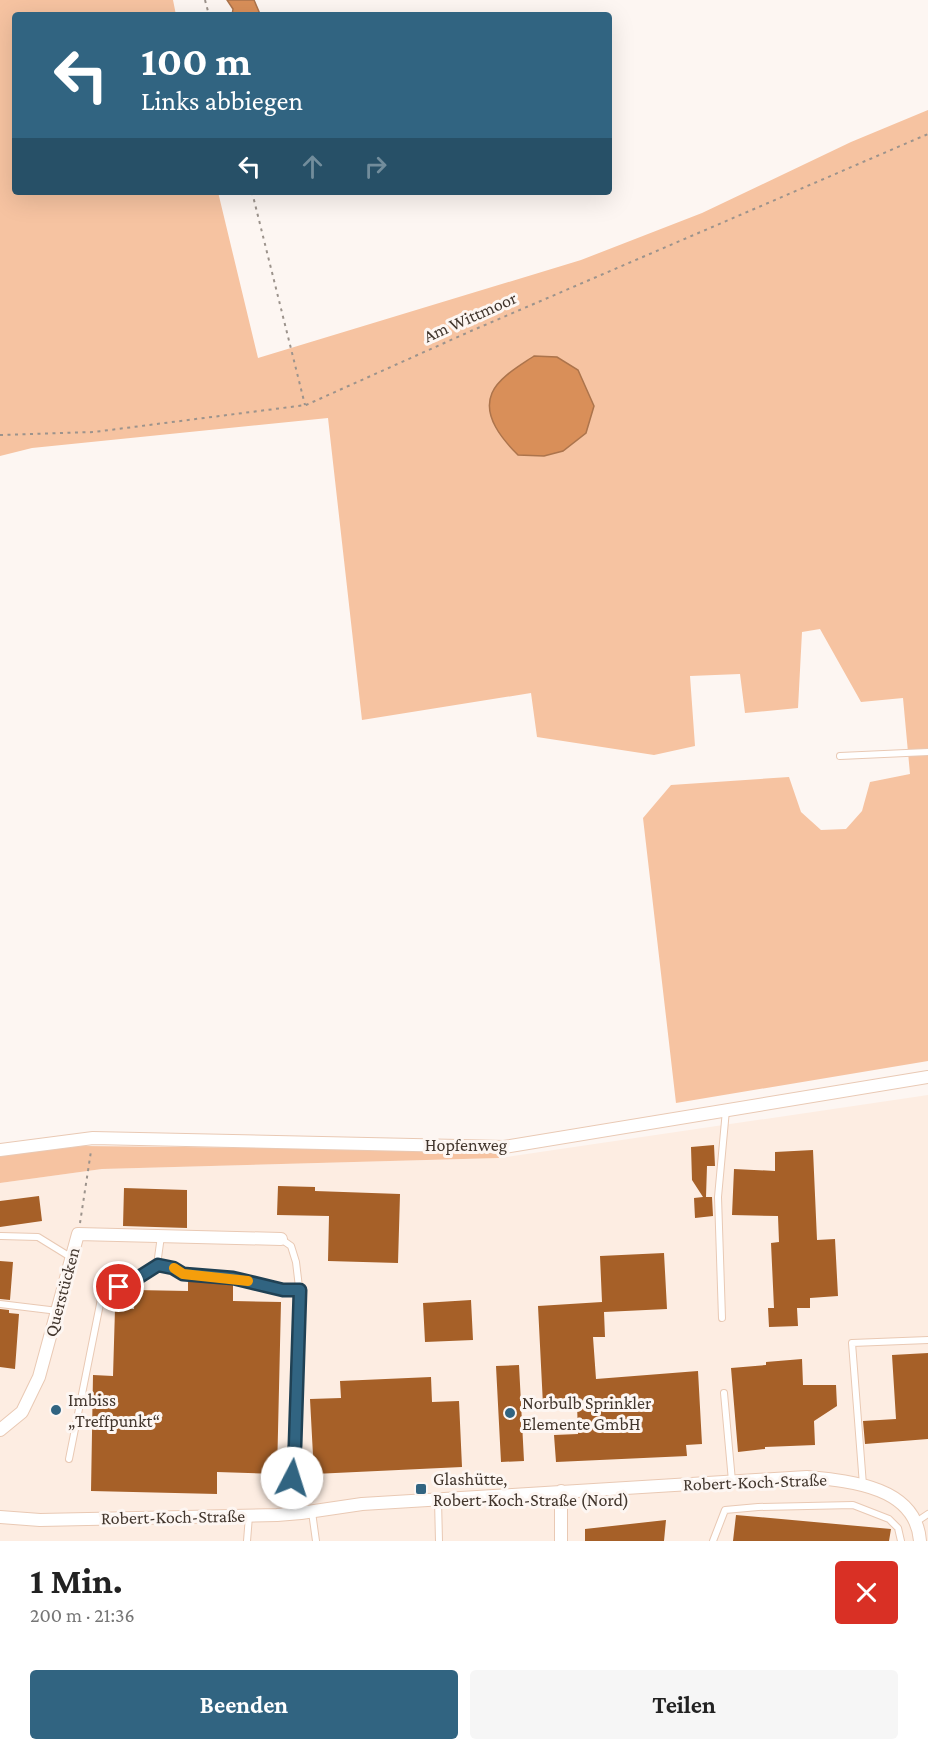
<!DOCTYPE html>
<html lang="de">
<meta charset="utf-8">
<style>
:root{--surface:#fff;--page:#f6f6f6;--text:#222;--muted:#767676;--accent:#316481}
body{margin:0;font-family:"Crimson Pro",serif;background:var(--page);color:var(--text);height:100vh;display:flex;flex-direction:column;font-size:22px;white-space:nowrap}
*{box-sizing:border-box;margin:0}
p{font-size:20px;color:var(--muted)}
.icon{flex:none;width:33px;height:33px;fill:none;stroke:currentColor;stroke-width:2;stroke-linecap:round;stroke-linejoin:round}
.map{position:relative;height:1541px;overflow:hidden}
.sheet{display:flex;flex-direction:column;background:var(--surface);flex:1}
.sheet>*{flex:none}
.banner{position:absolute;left:12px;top:12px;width:600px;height:183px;border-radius:6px;box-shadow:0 6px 24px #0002;background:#316481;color:#fff;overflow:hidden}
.pin{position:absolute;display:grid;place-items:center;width:51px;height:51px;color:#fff;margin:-26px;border:3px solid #fff;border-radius:50%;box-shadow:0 2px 6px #0007}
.me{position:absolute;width:66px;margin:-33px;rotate:5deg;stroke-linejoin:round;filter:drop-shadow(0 0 4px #0008)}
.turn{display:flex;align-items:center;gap:21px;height:126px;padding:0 30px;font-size:27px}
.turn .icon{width:78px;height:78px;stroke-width:2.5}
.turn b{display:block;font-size:42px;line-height:51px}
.lanes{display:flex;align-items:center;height:57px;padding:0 30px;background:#0003;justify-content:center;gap:30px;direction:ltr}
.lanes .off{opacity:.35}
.round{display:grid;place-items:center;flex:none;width:63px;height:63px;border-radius:6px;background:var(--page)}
.headline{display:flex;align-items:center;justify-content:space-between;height:102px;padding:0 30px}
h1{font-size:36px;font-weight:700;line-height:45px}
.cta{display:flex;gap:12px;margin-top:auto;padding:12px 30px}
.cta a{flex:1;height:69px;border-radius:6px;background:var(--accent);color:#fff;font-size:24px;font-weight:700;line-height:69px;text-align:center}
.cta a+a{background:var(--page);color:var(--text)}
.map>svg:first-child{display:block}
.built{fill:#fdede2}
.green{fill:#f6c3a1}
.water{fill:#d98f59;stroke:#ac744c;stroke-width:1.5}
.building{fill:#a66028}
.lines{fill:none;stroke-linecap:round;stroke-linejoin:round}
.service-casing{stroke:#e9c9b4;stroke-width:8}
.minor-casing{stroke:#e9c9b4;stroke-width:14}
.path{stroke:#9c938c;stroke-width:2;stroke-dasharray:3 4.5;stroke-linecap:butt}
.service{stroke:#fff;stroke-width:6}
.minor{stroke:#fff;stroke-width:12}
.route-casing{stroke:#204154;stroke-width:15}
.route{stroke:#316481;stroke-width:10}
.slow{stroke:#f59e0b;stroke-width:10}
.poi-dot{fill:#316481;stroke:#fdf6f2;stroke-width:2}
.labels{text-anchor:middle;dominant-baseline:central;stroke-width:6;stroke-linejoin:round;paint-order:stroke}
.street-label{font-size:18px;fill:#42362d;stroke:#fdf6f2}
.poi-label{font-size:18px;fill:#42362d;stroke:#fdf6f2;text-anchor:start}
</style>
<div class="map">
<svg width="928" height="1541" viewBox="0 0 928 1541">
<rect width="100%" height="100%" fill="#fdf6f2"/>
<path class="built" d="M 928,1095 L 928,1541 L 0,1541 L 0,1183 L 102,1169 L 499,1158 Z"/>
<path class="green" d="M 0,0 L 173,0 L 176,15 L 15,15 L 15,192 L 218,192 L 258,358 L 581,260 L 702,213 L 851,142 L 928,110 L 928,1061 L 676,1103 L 643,818 L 671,785 L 789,777 L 801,812 L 821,830 L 846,829 L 862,811 L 870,782 L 910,774 L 903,698 L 861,702 L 820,629 L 802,632 L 798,708 L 745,713 L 740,674 L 690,676 L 695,746 L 654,755 L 537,737 L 531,693 L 362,720 L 328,418 L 32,448 L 0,456 Z
M 82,1146 L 498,1150 L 499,1158 L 102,1169 L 0,1183 L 0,1156 Z"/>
<path class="water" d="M 227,0 L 254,0 L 260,14 L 232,15 L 233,9 Z
M 534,356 L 557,357 L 578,370 L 594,406 L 586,433 L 563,451 L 544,456 L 518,455 C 503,440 482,416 492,393 C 499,377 521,365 534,356 Z"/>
<path class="building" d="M 714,1145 L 715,1166 L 707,1166 L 706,1197 L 712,1197 L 713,1216 L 695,1218 L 694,1198 L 703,1197 L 692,1180 L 691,1147 Z
M 813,1150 L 817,1240 L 835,1239 L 838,1296 L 810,1298 L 810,1308 L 797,1308 L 798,1326 L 769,1327 L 768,1308 L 774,1308 L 771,1243 L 779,1242 L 778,1216 L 732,1215 L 734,1169 L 775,1171 L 775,1152 Z
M 278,1186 L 315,1187 L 315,1191 L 400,1194 L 398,1263 L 328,1261 L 329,1216 L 277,1215 Z
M 124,1188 L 187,1190 L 187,1228 L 123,1226 Z
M 39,1196 L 42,1221 L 0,1227 L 0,1201 Z
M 664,1253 L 667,1309 L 604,1312 L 605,1337 L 593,1337 L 596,1379 L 698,1371 L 702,1444 L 686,1445 L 687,1456 L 556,1462 L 554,1435 L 578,1434 L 577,1404 L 543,1405 L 538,1306 L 602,1302 L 600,1256 Z
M 0,1261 L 13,1262 L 10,1300 L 0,1299 Z
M 188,1281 L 233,1283 L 233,1301 L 281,1302 L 277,1474 L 217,1472 L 217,1494 L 91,1491 L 93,1375 L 113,1376 L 115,1309 L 134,1309 L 135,1290 L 188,1291 Z
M 471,1300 L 473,1340 L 425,1342 L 423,1303 Z
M 0,1309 L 9,1310 L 9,1313 L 19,1314 L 15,1369 L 0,1367 Z
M 928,1353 L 928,1439 L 865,1444 L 863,1421 L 896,1419 L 892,1355 Z
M 802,1359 L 803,1385 L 836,1385 L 837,1406 L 814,1421 L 815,1445 L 765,1447 L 765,1449 L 738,1452 L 731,1368 L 766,1365 L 766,1362 Z
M 519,1365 L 524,1461 L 501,1462 L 496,1366 Z
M 431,1377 L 432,1402 L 459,1401 L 462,1467 L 314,1474 L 310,1399 L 341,1398 L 340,1381 Z
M 736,1515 L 891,1529 L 889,1541 L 733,1541 Z
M 666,1520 L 664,1541 L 585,1541 L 585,1529 Z"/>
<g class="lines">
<defs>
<path id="service" d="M 840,756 L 928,752
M 1,1236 L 38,1237 L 72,1258
M 281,1239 L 291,1246 L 296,1262 L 301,1304 L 291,1513
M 157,1265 L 173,1268 L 183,1274 L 220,1276 L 247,1280 L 283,1290 L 301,1290
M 0,1304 L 58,1311
M 722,1318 L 718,1197 L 726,1110
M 724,1393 L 732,1481
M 69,1459 L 102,1294 L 136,1279 L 157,1265 L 161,1236
M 863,1485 L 852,1343 L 928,1340
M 438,1500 L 439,1541
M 312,1512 L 316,1541
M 916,1522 L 928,1514
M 247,1541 L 249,1516
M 713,1541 L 725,1510 L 758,1507 L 853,1505 L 889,1519 L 898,1528 L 901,1541"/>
<path id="minor" d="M 0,1150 L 93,1138 L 504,1147 L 928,1077
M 0,1430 L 22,1412 L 39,1377 L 78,1234 L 281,1239
M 561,1491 L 561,1541
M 0,1517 L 40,1520 L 277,1515 L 301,1513 L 362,1504 L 807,1477 C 849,1481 916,1486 920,1541"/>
</defs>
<use href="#service" class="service-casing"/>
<use href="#minor" class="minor-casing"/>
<path class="path" d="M 205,0 L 209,15
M 252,192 L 305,405
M 0,435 L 94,432 L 306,405 L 471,331 L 928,134
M 80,1223 L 91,1151"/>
<use href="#service" class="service"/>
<use href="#minor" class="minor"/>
</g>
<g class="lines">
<defs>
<path id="route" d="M 119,1287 L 136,1279 L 158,1265 L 173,1268 L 183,1274 L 233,1278 L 283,1290 L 300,1290 L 295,1445 L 292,1478"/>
</defs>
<use href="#route" class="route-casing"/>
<use href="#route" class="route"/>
<path class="slow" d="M 174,1268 L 183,1274 L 248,1281"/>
</g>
<g class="poi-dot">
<circle cx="56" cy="1410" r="6"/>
<circle cx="510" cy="1413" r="6"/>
<rect x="415" y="1483" width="12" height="12" rx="3"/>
</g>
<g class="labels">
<g class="street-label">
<text transform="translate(470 317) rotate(-24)">Am Wittmoor</text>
<text x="466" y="1145">Hopfenweg</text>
<text transform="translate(62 1292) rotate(-75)">Querstücken</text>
<text transform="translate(755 1482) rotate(-2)">Robert-Koch-Straße</text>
<text transform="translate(173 1517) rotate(-1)">Robert-Koch-Straße</text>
</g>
<g class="poi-label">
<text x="68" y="1400">Imbiss<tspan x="68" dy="21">„Treffpunkt“</tspan></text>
<text x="522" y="1403">Norbulb Sprinkler<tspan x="522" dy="21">Elemente GmbH</tspan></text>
<text x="433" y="1479">Glashütte,<tspan x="433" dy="21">Robert-Koch-Straße (Nord)</tspan></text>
</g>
</g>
</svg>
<div class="pin" style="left:119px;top:1287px;background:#d93025"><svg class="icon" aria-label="arrive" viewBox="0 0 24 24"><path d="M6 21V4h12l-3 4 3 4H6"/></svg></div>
<svg class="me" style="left:292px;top:1478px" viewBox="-20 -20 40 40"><circle r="19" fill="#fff"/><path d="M0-13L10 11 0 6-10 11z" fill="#316481"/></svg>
<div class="banner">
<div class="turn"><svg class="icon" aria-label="left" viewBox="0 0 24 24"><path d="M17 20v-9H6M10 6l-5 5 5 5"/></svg><div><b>100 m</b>Links abbiegen</div></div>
<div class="lanes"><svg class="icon" aria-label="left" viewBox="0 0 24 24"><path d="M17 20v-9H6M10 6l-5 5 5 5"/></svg><svg class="icon off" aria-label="ahead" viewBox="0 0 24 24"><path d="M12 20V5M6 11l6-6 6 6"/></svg><svg class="icon off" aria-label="right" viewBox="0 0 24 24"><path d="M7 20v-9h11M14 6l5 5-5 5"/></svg></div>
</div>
</div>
<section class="sheet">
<div class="headline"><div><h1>1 Min.</h1><p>200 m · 21:36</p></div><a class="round" style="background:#d93025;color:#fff"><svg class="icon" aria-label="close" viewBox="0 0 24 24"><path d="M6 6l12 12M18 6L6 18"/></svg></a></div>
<div class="cta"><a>Beenden</a><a>Teilen</a></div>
</section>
